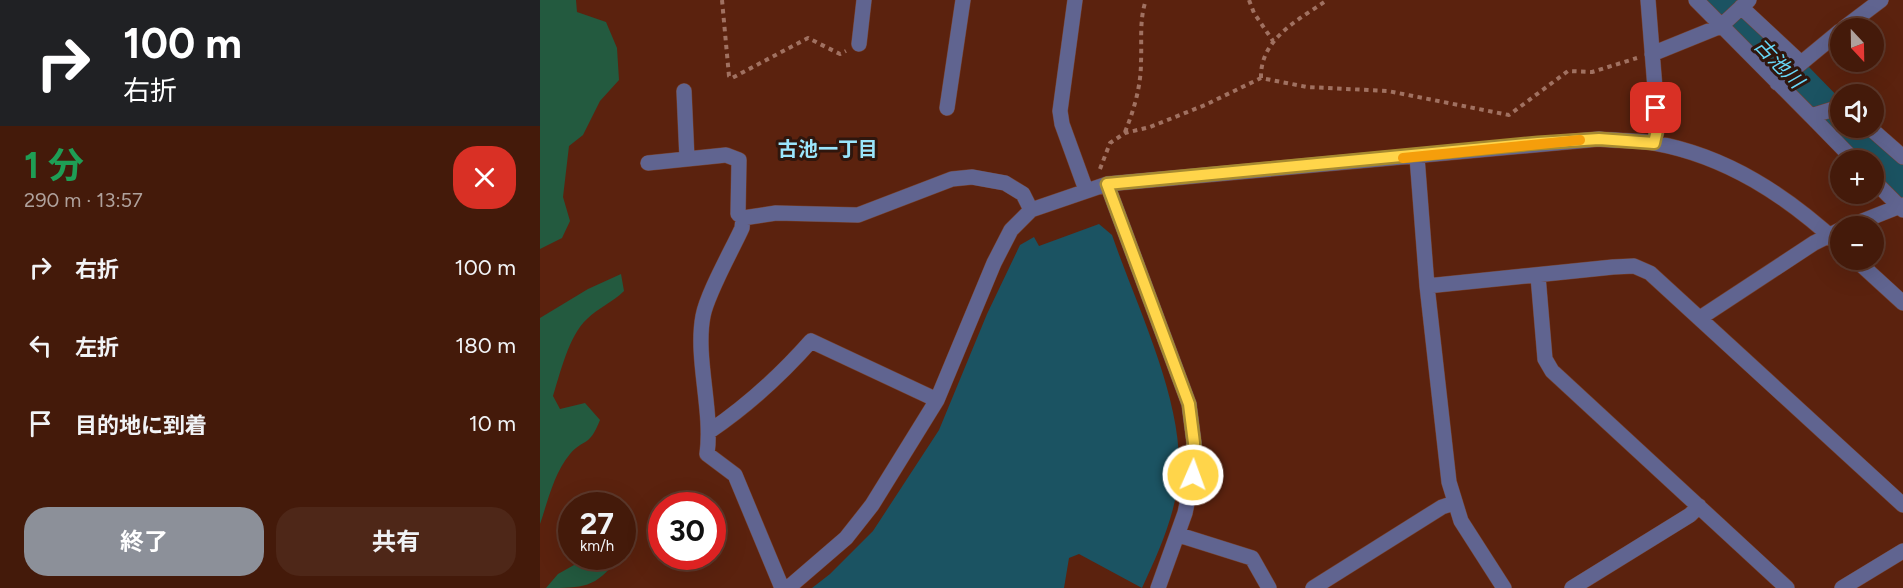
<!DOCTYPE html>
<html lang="ja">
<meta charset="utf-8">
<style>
:root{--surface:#441a0a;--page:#4e2718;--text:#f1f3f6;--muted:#afa19c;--line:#5c382b;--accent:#8c9099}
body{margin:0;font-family:Figtree,"Noto Sans JP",sans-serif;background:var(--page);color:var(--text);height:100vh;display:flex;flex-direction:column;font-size:22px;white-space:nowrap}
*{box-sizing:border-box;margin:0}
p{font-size:20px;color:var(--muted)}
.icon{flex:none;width:33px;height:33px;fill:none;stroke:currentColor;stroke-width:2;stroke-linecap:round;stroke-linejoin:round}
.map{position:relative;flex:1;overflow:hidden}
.details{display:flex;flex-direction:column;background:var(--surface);width:540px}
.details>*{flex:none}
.guide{background:#202124;color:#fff;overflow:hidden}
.needle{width:39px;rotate:158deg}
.controls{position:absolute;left:1290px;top:18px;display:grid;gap:12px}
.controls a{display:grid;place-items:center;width:54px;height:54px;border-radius:50%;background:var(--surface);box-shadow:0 6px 24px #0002,0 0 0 2px var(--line);font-size:30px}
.speed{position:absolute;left:18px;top:492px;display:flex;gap:12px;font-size:30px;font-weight:700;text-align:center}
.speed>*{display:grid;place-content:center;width:78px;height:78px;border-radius:50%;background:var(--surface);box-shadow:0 6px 24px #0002,0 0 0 2px var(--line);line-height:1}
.speed small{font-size:15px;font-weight:400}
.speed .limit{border:9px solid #d22;background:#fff;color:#111}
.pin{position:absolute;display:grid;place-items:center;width:51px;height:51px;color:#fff;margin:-26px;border-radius:12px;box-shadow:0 3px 9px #0006}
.me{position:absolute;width:66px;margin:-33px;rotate:2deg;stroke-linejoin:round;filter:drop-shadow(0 0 4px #0008)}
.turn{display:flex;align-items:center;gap:21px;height:126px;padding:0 24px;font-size:27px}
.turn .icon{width:78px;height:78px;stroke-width:2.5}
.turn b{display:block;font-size:42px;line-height:51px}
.round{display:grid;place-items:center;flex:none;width:63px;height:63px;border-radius:24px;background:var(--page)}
.overview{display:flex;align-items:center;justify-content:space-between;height:102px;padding:0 24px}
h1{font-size:36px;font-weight:700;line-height:45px;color:#1e9e55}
.cta{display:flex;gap:12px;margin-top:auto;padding:12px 24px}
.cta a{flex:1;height:69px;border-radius:24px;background:var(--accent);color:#fff;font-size:24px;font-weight:700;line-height:69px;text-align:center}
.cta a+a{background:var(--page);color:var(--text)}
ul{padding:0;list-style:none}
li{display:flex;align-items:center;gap:18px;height:78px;padding:0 24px}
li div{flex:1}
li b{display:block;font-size:22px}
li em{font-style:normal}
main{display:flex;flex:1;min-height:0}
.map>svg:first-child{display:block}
.green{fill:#235a3f}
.water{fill:#1b5362}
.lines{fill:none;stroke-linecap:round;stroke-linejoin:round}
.river{stroke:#1b5362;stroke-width:38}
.minor-casing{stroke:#76412e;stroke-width:16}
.path{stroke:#a07161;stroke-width:4;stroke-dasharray:4.5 4.5;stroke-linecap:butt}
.minor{stroke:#606490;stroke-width:15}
.route-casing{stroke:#a68a30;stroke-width:15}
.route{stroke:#ffd54a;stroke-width:10}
.slow{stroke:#f59e0b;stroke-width:10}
.labels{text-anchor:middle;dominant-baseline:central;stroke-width:6;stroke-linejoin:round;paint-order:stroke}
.water-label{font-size:20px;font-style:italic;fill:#68d8f8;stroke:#2f160d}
.neighbourhood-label{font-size:20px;font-weight:bold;fill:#9ae5fb;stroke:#2f160d}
</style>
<main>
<section class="details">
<div class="guide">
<div class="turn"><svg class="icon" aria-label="right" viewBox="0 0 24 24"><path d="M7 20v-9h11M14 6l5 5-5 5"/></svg><div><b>100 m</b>右折</div></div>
</div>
<div class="overview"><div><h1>1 分</h1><p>290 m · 13:57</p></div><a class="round" style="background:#d93025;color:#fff"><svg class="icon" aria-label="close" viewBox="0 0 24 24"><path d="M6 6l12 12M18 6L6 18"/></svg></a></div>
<ul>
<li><svg class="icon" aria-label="right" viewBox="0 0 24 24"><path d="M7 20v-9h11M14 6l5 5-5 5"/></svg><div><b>右折</b></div><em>100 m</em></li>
<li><svg class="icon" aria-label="left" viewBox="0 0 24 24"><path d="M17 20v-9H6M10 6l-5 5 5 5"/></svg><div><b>左折</b></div><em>180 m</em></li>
<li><svg class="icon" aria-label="arrive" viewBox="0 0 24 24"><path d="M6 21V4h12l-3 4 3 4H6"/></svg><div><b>目的地に到着</b></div><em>10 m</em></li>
</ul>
<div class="cta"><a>終了</a><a>共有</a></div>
</section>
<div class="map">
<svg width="1363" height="588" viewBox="0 0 1363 588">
<rect width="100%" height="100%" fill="#5b220e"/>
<path class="green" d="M 0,0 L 36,0 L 37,12 L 66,22 L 77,48 L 79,80 L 60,101 L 43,135 L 29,146 L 23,197 L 30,221 L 22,238 L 0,249 Z
M 81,274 L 84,291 C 73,302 58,308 47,319 C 29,335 20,374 13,396 L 20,409 L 45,403 L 60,420 C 49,448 45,437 30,454 C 14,473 8,501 0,524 L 0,318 L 48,289 Z
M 50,556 L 77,559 C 56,588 43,588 6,588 L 18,574 Z"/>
<path class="water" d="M 559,224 L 572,235 C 596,305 642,397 639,471 C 637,512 619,551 602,588 L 539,554 L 529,558 L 524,588 L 272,588 L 290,574 L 333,531 L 399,430 L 447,314 L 480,245 L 494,237 L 499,246 Z"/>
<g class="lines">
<path class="river" d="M 1177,0 L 1300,126
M 1302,128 L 1323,148 L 1363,181"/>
<defs>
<path id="minor" d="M 535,0 L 520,111 L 522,124 L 546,190
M 1108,0 L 1118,126 L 1114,143
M 1156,0 L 1271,116 L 1300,107
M 1201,7 L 1260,62
M 1304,28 L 1341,0
M 319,44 L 324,0
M 1112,54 L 1181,26 L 1209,0
M 1237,83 L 1300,31
M 407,108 L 423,0
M 1271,116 L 1314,160
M 1330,128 L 1363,157
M 877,157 L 887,286 L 909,482 L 921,521 L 964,588
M 147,159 L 186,155 L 199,160 L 198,214 L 203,218 L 236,213 L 318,215 L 412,179 L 432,177 L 465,183 L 483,194 L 491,210
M 108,163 L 147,159 L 144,91
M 1334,181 L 1363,210
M 567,184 L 649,404 L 654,443 L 653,475 L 645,513 L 618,588
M 203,218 L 202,228 C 192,250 167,294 163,316 C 155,358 173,410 167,454 L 195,475 L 242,588
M 1310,226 L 1363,205
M 1316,260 L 1363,303
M 998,276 L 1005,359 L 1012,371 L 1247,588
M 887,286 L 1073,267 L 1094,266 L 1110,273 L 1363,505
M 1160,318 L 1274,243 L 1300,230
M 170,431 C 208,405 240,376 271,341 L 397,400
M 639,535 L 712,558 L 729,588
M 248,588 L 306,538 L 332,505 L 397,400 L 454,263 L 471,230 L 491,210 L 567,184 L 1059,139 C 1077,141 1096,140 1114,143 C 1187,156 1247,196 1300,245
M 773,588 L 902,507 L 914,503
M 1032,588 L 1150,515 L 1159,506
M 1302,588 L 1363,551"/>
</defs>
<use href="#minor" class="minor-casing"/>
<path class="path" d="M 182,0 L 189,76 L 192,78 L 268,38 L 300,54 L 306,51
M 709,0 L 714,13 L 733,41
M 721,78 C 720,38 759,20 787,0
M 585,132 C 594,110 601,86 601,62 C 602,41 599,20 606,0
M 560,169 L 570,143 L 585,133 L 610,127 L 665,105 L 721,78 L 767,87 L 848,91 L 969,115 L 1028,71 L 1052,72 L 1097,58"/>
<use href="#minor" class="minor"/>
</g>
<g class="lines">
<defs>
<path id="route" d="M 653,475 L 654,443 L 649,404 L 567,184 L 998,143 L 1059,139 L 1114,143 L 1118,126 L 1116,108"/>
</defs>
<use href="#route" class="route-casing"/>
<use href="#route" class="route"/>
<path class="slow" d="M 863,158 L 1040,140"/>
</g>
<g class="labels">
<g class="water-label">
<text transform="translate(1239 63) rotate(46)">古池川</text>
</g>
<g class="neighbourhood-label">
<text x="288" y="149">古池一丁目</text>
</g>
</g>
</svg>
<div class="controls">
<a><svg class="needle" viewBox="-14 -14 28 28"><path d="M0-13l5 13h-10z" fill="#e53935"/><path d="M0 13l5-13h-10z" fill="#afa19c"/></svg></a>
<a><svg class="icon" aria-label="sound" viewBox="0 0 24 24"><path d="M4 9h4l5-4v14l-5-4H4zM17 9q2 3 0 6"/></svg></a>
<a>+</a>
<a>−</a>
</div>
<div class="speed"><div>27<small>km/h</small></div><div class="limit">30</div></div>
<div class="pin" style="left:1116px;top:108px;background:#d93025"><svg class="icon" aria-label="arrive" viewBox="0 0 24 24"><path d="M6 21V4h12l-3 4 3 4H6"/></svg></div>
<svg class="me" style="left:653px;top:475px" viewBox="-20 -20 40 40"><circle r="17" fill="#ffd54a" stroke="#fff" stroke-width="3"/><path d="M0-11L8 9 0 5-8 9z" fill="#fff"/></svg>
</div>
</main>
